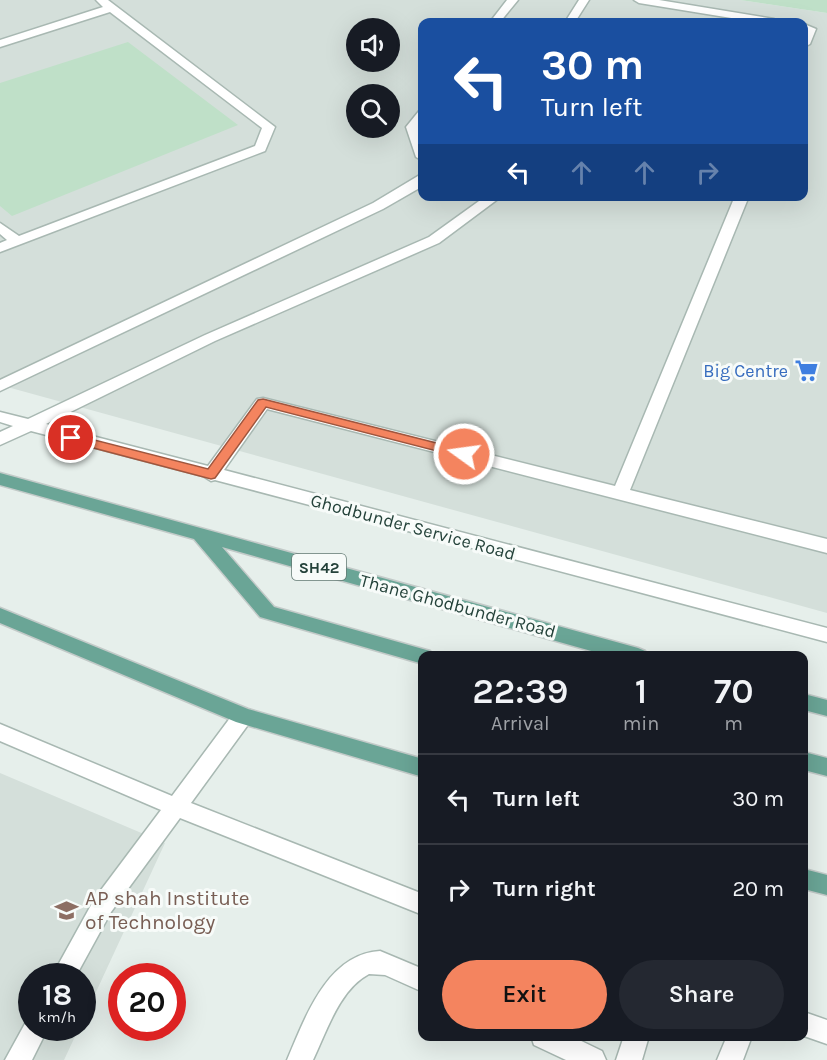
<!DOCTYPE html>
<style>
:root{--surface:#171b24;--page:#242831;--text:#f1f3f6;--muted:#9ea1a6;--line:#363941;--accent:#f4845f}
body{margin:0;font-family:Karla,sans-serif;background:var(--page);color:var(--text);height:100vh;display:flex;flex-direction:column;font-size:22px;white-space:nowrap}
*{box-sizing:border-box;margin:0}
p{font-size:20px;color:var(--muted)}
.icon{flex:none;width:33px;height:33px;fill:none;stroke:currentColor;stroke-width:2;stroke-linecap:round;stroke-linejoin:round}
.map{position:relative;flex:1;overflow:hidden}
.panel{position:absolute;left:418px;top:651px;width:390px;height:390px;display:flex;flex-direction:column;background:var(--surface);border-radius:12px;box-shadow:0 6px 24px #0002}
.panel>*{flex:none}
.hud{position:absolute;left:418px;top:18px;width:390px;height:183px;border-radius:12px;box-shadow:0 6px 24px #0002;background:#1a4fa0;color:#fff;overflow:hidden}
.fabs{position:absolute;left:346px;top:18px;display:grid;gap:12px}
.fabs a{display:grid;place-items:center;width:54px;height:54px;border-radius:50%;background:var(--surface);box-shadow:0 6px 24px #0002;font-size:30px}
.speed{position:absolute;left:18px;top:963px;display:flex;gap:12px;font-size:30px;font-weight:700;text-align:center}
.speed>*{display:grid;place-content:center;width:78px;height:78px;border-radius:50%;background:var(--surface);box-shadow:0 6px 24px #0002;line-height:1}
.speed small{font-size:15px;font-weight:400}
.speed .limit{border:9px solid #d22;background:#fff;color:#111}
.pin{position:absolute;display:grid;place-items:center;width:51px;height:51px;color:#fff;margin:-26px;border:3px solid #fff;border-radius:50%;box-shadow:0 2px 6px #0007}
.me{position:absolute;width:66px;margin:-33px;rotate:284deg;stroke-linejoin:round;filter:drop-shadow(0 0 4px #0008)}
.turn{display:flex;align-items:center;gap:21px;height:126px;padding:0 24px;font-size:27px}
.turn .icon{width:78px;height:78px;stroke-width:2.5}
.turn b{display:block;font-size:42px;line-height:51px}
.lanes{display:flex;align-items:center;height:57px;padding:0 24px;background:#0003;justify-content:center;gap:30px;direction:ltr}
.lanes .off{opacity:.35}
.eta{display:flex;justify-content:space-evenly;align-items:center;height:102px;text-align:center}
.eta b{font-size:36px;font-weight:600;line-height:42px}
.cta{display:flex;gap:12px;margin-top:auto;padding:12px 24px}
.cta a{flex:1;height:69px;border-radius:36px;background:var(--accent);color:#111;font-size:24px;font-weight:600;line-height:69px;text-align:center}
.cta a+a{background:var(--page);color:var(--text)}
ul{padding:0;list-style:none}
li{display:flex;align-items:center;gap:18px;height:90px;padding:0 24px;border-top:2px solid var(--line)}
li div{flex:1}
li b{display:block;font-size:22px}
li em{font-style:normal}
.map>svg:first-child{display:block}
.built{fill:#d4dfda;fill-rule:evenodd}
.green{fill:#bfe0c8}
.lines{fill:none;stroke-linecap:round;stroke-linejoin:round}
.minor-casing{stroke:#a8b8b2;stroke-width:3}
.major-casing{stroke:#c2cac8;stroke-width:3}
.minor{fill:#fff;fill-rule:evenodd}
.major{fill:#6aa596;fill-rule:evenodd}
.route{fill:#f4845f;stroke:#9f563e;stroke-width:1.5}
.labels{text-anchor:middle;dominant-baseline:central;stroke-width:6;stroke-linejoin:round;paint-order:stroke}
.shield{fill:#f7fbf9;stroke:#637a73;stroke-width:1.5}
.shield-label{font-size:16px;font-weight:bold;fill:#24423a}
.shop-label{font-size:18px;fill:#366cbe;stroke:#f7fbf9;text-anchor:end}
.street-label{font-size:18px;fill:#24423a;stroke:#f7fbf9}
.near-education-label{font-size:21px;fill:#785e54;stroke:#f7fbf9;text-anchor:start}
</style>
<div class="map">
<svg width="827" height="1060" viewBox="0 0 827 1060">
<rect width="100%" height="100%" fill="#e6efeb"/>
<path class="built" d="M 0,0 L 740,0 L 827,13 L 827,613 L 0,385 ZM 423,22 L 804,22 L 804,196 L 423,196 ZM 357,28 L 390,28 L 390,62 L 357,62 ZM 357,94 L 390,94 L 390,128 L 357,128 Z
M 0,773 L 165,843 L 83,1020 L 82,976 L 32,976 L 32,1028 L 79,1028 L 64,1060 L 0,1060 Z"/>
<path class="green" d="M 740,0 L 827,0 L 827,13 Z
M 128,42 L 238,125 L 12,216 L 0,206 L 0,83 Z"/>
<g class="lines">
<defs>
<path id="minor" d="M 96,0 L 108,0 L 275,127 L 265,151 L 0,252 L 0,243 L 7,240 L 0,234 L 0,223 L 19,236 L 255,146 L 262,128 L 110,12 L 0,47 L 0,40 L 103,7 Z
M 507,0 L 518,0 L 500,22 L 490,22 Z
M 579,0 L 589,0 L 575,22 L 565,22 Z
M 634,0 L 659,0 L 774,19 L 780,22 L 756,22 L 639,3 Z
M 804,24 L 816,29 L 810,44 L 804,47 Z
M 423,110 L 423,122 L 418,127 L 423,140 L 423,161 L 416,157 L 406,127 L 419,111 Z
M 423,173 L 423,186 L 383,209 L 0,391 L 0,380 L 373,203 Z
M 486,196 L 502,196 L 439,243 L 215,341 L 46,424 L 208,466 L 257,399 L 263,398 L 615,486 L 735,196 L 749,196 L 630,490 L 827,539 L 827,553 L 267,409 L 224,470 L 827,628 L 827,642 L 215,480 L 211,481 L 203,476 L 31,431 L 0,445 L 0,432 L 13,426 L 0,422 L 0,412 L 28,419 L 205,335 L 429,237 Z
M 243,708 L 250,710 L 253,716 L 250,722 L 191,803 L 423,894 L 423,915 L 180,818 L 111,912 L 76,976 L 52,976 L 95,898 L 161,810 L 0,741 L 0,724 L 172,796 L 236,710 Z
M 380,951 L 423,969 L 423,992 L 385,975 L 369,974 C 339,990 327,1031 313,1060 L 287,1060 C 305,1018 327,954 380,951 Z
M 804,1012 L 827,1020 L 827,1044 L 804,1036 Z
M 32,1018 L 32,1028 L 48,1028 L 32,1060 L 5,1060 L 27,1020 Z
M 531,1036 L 571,1036 L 602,1051 L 606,1060 L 566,1060 L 534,1045 Z
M 624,1036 L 649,1036 L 642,1060 L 616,1060 Z
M 727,1036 L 752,1036 L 743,1060 L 717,1060 Z"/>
<path id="major" d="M 0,473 L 638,648 L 645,651 L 648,656 L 609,656 L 222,547 L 274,607 L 430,651 L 433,656 L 423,656 L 423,664 L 260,617 L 194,539 L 0,485 Z
M 0,608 L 248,709 L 423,759 L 423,777 L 236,722 L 0,623 Z
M 804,694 L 827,700 L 827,716 L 804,710 Z
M 804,752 L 827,758 L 827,776 L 804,770 Z
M 804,869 L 827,875 L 827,895 L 804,889 Z"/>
</defs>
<use href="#minor" class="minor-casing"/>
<use href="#major" class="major-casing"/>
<use href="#minor" class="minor"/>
<use href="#major" class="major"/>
</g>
<path class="route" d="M 263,399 L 464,450 L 470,454 L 464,458 L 266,407 L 215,478 L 211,479 L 67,441 L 65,438 L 71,434 L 208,469 L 258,400 Z"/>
<defs>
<symbol id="supermarket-bare" viewBox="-9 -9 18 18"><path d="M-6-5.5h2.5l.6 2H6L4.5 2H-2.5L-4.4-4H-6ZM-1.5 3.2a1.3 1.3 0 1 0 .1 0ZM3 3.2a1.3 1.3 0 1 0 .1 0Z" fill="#3f7fe0" stroke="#f7fbf9" stroke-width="2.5" paint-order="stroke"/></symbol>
<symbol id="university-bare" viewBox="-9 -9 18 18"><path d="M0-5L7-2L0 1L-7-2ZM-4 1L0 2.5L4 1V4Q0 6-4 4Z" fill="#8d6e63" stroke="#f7fbf9" stroke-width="2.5" paint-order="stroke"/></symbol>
</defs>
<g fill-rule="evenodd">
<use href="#supermarket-bare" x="790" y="354" width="33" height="33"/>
<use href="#university-bare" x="50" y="894" width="33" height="33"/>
</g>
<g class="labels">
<rect class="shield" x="292" y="554" width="54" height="26" rx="4.5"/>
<g class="shield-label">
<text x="319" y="567">SH42</text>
</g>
<g class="shop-label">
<text x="788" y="371">Big Centre</text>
</g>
<g class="street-label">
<text transform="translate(413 527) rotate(15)">Ghodbunder Service Road</text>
<text transform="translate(458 606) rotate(15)">Thane Ghodbunder Road</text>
</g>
<g class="near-education-label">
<text x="85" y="898">AP shah Institute<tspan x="85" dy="24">of Technology</tspan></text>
</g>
</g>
</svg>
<div class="fabs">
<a><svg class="icon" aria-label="sound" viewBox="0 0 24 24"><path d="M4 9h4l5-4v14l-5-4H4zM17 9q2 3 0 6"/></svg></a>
<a><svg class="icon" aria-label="search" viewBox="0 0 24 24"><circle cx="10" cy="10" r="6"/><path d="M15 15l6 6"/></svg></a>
</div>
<div class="speed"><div>18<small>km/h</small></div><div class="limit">20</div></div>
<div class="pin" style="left:71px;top:438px;background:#d93025"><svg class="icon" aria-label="arrive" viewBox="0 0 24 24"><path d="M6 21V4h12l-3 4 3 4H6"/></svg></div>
<svg class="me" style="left:464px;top:454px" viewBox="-20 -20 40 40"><circle r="17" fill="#f4845f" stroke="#fff" stroke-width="3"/><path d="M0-11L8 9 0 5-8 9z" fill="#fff"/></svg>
<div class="hud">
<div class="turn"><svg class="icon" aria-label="left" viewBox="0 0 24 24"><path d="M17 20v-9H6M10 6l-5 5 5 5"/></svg><div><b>30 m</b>Turn left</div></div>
<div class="lanes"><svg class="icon" aria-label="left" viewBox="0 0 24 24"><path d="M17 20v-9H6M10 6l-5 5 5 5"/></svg><svg class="icon off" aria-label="ahead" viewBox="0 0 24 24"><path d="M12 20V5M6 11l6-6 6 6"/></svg><svg class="icon off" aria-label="ahead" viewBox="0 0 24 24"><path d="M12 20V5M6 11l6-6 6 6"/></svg><svg class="icon off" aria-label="right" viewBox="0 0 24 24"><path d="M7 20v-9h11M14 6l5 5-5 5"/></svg></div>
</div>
<section class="panel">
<div class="eta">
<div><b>22:39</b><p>Arrival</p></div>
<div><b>1</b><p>min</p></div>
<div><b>70</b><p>m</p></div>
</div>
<ul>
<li><svg class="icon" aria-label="left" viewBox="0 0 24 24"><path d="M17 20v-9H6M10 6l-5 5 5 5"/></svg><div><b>Turn left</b></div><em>30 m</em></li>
<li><svg class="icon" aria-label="right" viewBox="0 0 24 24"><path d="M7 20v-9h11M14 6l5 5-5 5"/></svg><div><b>Turn right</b></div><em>20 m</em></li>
</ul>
<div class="cta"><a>Exit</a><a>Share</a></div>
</section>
</div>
